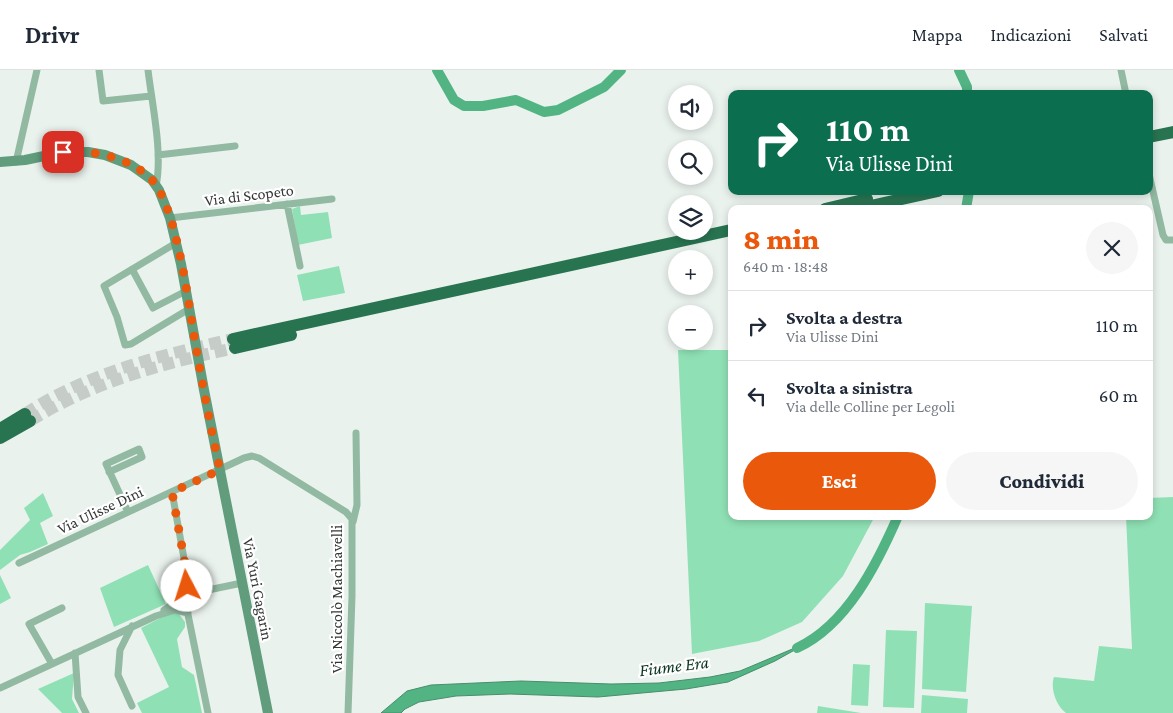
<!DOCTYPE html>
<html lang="it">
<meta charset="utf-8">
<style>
:root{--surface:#fff;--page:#f6f6f7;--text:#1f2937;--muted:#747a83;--line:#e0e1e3;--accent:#ea580c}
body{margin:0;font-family:"Crimson Pro",serif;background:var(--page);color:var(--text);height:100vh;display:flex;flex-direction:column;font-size:19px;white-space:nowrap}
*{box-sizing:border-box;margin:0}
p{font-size:16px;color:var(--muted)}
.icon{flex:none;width:28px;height:28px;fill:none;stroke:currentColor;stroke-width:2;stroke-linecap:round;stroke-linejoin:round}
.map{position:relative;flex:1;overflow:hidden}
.panel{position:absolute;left:728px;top:135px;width:425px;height:315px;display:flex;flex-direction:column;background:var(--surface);border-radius:10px;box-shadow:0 2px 8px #0003}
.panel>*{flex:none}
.banner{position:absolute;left:728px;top:20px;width:425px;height:105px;border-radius:10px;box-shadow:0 2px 8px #0003;background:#0b6e4f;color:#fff;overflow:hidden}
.controls{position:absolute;left:668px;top:15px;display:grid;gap:10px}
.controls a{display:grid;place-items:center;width:45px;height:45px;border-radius:50%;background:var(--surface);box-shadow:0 2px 8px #0003;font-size:25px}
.pin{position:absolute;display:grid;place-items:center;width:42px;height:42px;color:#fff;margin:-21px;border-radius:10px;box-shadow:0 2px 8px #0006}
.me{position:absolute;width:55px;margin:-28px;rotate:355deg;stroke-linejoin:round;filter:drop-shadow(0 0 4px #0008)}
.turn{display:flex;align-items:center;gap:18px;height:105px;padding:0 15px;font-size:22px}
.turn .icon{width:65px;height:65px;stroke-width:2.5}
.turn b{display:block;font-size:35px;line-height:42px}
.round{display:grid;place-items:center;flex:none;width:52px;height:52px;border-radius:26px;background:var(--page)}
.head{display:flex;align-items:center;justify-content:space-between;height:85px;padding:0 15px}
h1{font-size:30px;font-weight:800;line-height:38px;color:var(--accent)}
.action{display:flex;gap:10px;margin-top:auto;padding:10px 15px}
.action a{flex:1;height:58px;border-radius:30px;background:var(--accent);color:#fff;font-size:20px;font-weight:800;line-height:58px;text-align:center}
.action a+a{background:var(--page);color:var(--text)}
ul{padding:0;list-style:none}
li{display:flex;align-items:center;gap:15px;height:70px;padding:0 15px;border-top:1px solid var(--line)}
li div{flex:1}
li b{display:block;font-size:19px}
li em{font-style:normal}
header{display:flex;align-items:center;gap:30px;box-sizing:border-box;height:70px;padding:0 25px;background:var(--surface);border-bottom:1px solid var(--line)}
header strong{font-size:24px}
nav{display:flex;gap:28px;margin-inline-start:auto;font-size:18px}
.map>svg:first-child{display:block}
.green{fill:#8fe1b5}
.water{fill:#52b383;stroke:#498e6c}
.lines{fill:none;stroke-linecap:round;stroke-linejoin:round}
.river{stroke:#52b383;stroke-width:10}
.highway-tunnel{stroke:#c6cdc9;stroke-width:12;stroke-dasharray:12 6;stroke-linecap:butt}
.street{stroke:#92b9a2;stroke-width:7}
.secondary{stroke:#619d7d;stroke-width:10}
.highway{stroke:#287451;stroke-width:12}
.route{stroke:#ea580c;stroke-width:9;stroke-dasharray:0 16.2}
.labels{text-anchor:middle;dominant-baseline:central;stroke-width:4.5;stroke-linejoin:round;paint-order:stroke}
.street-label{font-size:16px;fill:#353837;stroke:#fff}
.water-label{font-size:18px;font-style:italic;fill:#0b3623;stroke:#fff}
</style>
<header>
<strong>Drivr</strong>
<nav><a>Mappa</a><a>Indicazioni</a><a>Salvati</a></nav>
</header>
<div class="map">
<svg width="1173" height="643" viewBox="0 0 1173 643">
<rect width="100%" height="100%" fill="#eaf2ed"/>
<path class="green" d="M 300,136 L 301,145 L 328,142 L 332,168 L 298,175 L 292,139 Z
M 339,196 L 345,223 L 303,231 L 297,205 Z
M 678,280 L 731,280 L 731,446 L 875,446 L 843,506 L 802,552 L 759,571 L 692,584 Z
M 43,423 L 53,446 L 40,453 L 48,474 L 30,482 L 20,485 L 0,500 L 0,480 L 30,450 L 24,438 Z
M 1173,427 L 1173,643 L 1066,643 C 1056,636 1050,618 1054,607 L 1094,611 L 1099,576 L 1132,579 L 1126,446 L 1149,446 L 1149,428 Z
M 148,495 L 166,534 L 114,557 L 100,518 Z
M 0,505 L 11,528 L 0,534 Z
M 925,533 L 972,536 L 966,622 L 922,619 Z
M 170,543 L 179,544 L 185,552 L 185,557 L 177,569 L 182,597 L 194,605 L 202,643 L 142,643 L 137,633 L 169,617 L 141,558 Z
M 886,560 L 917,561 L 914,638 L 883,637 Z
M 853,594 L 870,595 L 868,636 L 851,635 Z
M 74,603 L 72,629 L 79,643 L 62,643 L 38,619 Z
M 922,625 L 968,629 L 967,643 L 921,643 Z
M 818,636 L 861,643 L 817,643 Z"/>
<path class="water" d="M 809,572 L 775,591 L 728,612 L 686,619 L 598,627 L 510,624 L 456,626 L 419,632 L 405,639 L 401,643 L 381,643 L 407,621 L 431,615 L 521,611 L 611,614 L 659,613 L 710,607 L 740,601 Z"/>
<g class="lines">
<path class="river" d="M 437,0 L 454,30 L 464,36 L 483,36 L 516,30 L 544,42 L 558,40 L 604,17 L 621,0
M 959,0 L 967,17 L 967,24
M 966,139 L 969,121
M 797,578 C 847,555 877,494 898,446"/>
<path class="highway-tunnel" d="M 25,344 C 87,303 162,285 233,269
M 30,351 C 92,312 164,293 235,278"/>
<path class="street" d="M 99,0 L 103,31 L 151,26
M 148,0 C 152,34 163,83 156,116
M 1121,0 L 1126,24
M 158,85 L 235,76
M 16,92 L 37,0
M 1149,104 L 1163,165 L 1166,170 L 1173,170
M 287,134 L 300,196
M 170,148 L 332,129
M 176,173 L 104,216 L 117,247 L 125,275 L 131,274 L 189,239
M 132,199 L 153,238 L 186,221
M 109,402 L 142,387 L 139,379 L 106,394 L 128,442
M 172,422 L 187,505 L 187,514 L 184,525 L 208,643
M 353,452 L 357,435 L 356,363
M 19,493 L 244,388 L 252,386 L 259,388 L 346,442 L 352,449 L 352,526 L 348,643
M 164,540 L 184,525 L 242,513
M 75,583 L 78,627 L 86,643
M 52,594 L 29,554 L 62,538
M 0,618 L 156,546 L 175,540 L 188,543
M 132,636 L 118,605 L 120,580 L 132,556"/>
<path class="secondary" d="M 0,92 L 25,90 L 63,82 L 88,82 L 105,85 L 131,95 L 152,110 L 159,120 L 170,148 L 181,194 L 204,320 L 268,643"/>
<path class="highway" d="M 1149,67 L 1173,62
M 825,139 L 867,129
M 857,139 L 938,121
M 233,269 L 731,160
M 235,278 L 291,265
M 0,359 L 25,344
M 0,368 L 30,351"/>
</g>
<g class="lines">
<path class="route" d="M 63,82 C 91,79 131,88 151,109 C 177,135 189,239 196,277 C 203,318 211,359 220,400 L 172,422 L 187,505 L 187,516"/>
</g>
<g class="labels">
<g class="street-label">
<text transform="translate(249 125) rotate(-7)">Via di Scopeto</text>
<text transform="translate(100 440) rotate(-25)">Via Ulisse Dini</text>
<text transform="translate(258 519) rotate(79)">Via Yuri Gagarin</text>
<text transform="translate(336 529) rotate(-90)">Via Niccolò Machiavelli</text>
</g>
<g class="water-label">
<text transform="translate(674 596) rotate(-7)">Fiume Era</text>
</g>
</g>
</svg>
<div class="controls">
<a><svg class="icon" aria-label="sound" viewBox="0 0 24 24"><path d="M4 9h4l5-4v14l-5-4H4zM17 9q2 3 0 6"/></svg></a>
<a><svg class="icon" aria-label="search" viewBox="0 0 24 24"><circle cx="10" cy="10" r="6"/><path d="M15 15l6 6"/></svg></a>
<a><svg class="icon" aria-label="layers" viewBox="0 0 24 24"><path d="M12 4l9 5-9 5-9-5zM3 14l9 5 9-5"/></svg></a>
<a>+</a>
<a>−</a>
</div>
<div class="pin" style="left:63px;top:82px;background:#d93025"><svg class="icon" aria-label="arrive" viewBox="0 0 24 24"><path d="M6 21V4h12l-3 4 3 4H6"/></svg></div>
<svg class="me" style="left:187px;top:516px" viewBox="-20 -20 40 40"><circle r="19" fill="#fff"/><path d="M0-13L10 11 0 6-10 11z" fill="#ea580c"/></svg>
<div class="banner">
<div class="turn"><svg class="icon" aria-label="right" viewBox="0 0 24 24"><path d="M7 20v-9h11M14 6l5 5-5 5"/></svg><div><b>110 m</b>Via Ulisse Dini</div></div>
</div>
<section class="panel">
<div class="head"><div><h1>8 min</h1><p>640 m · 18:48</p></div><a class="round"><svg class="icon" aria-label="close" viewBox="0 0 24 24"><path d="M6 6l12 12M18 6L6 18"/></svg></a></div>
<ul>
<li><svg class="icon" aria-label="right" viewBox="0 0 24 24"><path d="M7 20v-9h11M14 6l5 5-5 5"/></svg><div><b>Svolta a destra</b><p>Via Ulisse Dini</p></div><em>110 m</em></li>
<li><svg class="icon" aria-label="left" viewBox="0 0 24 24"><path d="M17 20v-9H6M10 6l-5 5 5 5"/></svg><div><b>Svolta a sinistra</b><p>Via delle Colline per Legoli</p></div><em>60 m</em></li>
</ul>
<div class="action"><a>Esci</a><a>Condividi</a></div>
</section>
</div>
